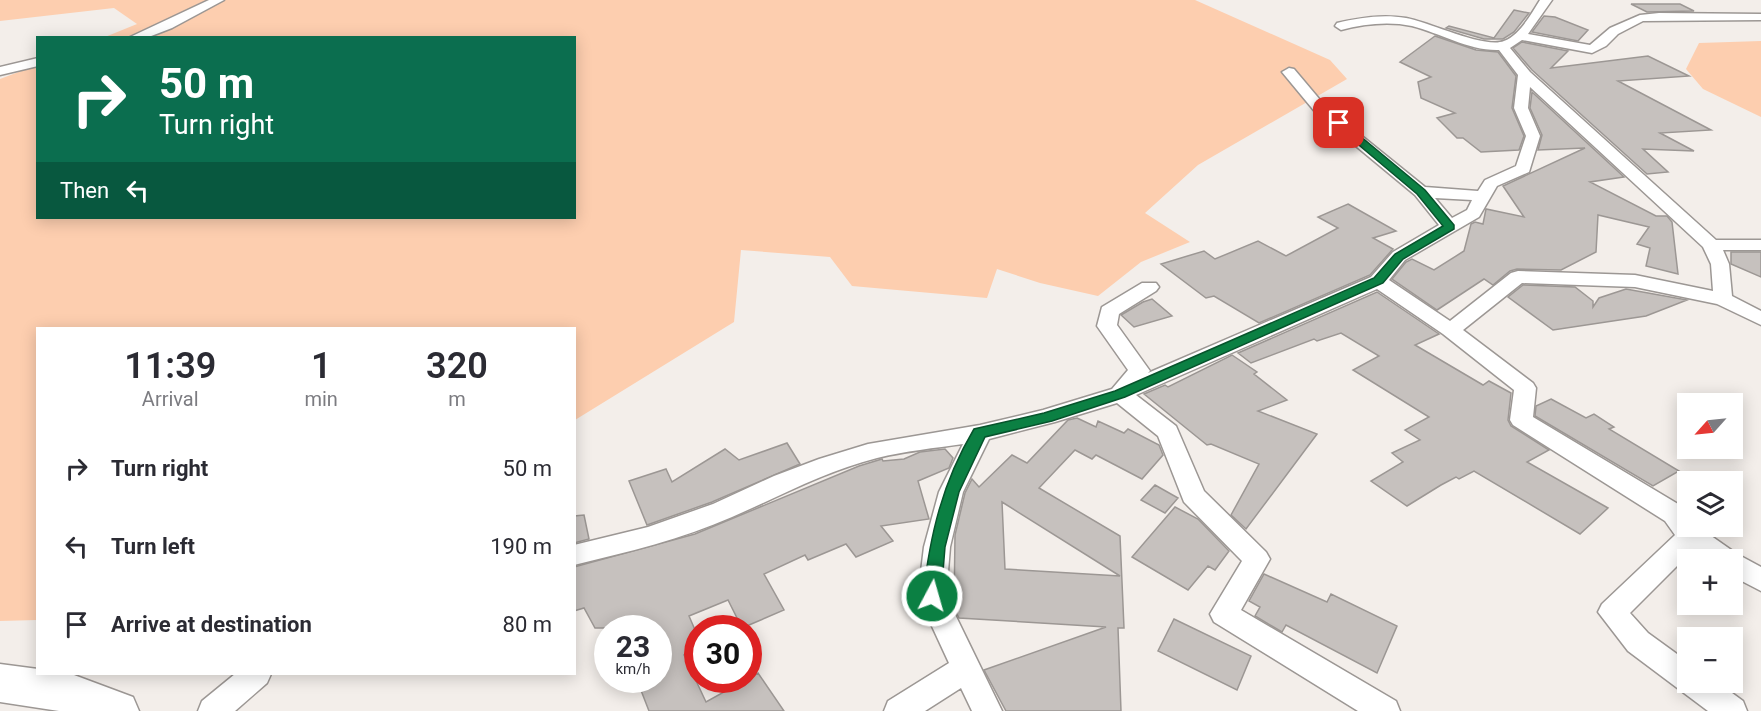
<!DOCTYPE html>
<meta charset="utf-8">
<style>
:root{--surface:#fff;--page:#f2f2f3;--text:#2b2b33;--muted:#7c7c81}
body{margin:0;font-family:Roboto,sans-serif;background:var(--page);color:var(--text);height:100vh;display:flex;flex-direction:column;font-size:22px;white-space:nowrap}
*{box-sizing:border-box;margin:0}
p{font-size:20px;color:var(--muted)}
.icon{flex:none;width:33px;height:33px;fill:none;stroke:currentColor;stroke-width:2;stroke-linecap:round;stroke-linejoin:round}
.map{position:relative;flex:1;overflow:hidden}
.details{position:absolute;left:36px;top:327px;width:540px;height:348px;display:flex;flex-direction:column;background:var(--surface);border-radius:0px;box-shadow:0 3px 15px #0003}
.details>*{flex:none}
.hud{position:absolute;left:36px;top:36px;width:540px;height:183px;border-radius:0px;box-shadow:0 3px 15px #0003;background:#0b6e4f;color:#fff;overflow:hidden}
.needle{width:39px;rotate:243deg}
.buttons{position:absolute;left:1677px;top:393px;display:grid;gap:12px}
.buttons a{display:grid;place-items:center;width:66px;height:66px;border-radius:0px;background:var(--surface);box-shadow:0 3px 15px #0003;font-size:30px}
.speed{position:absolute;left:594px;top:615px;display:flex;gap:12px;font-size:30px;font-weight:700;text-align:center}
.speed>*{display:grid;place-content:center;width:78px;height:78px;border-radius:50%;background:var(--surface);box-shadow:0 3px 15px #0003;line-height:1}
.speed small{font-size:15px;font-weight:400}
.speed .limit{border:9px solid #d22;background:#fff;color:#111}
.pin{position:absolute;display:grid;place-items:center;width:51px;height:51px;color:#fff;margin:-26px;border-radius:12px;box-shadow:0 3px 9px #0006}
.me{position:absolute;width:66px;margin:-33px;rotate:6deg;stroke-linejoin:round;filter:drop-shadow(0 0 4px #0008)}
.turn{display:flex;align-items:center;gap:21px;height:126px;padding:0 24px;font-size:27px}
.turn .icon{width:78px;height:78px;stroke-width:2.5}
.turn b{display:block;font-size:42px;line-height:51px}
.then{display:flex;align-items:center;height:57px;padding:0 24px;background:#0003;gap:12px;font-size:22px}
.eta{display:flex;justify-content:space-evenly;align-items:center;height:102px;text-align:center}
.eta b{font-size:36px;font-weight:600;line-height:42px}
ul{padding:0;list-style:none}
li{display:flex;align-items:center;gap:18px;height:78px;padding:0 24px}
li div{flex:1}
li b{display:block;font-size:22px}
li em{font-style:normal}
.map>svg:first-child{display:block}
.green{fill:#fdceaf}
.building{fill:#c6c1be;stroke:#9c9794;stroke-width:1.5;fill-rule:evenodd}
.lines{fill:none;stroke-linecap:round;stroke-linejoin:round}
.street-casing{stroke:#9c9794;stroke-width:3}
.secondary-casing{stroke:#9c9794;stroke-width:3}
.street{fill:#fff;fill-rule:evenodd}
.secondary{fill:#fff;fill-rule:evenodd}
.route{fill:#0b8043;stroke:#07532c;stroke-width:1.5}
</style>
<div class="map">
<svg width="1761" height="711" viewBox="0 0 1761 711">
<rect width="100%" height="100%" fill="#f3eeea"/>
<path class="green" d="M 0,0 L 1195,0 L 1330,60 L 1347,79 L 1198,165 L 1145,213 L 1190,242 L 1141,262 L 1098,296 L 1040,283 L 997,269 L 987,298 L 852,286 L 830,257 L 741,250 L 734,322 L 575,420 L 574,328 L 38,328 L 37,620 L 0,621 L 0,79 L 37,65 L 38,218 L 574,218 L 574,38 L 105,37 L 137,24 L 114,8 L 0,21 Z
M 1761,41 L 1761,117 L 1703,89 L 1686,69 L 1699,43 Z"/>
<path class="building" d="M 1631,4 L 1680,4 L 1694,11 L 1647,12 Z
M 1514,10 L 1529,13 L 1514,32 L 1503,39 L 1484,39 L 1446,28 L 1449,26 L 1494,38 Z
M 1544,16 L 1555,17 L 1588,30 L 1578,41 L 1532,32 Z
M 1435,36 L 1476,50 L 1498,52 L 1516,76 L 1512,108 L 1524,136 L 1519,150 L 1481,152 L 1463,138 L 1457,138 L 1437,118 L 1455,113 L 1421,98 L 1418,82 L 1431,77 L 1400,62 Z
M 1522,42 L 1568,51 L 1551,68 L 1648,56 L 1689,76 L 1618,81 L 1711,130 L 1660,133 L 1694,151 L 1643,149 L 1668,172 L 1647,174 L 1532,70 L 1513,48 Z
M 1532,92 L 1624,177 L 1590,182 L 1656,216 L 1667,216 L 1672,222 L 1678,274 L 1646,266 L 1650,248 L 1637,244 L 1649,227 L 1598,215 L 1596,252 L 1561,270 L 1517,269 L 1510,271 L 1493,285 L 1484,279 L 1437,310 L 1392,279 L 1406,262 L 1412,259 L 1434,270 L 1464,251 L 1471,224 L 1475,222 L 1483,224 L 1486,209 L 1524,217 L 1503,186 L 1585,148 L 1538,150 L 1542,135 L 1530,108 Z
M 1348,204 L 1396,231 L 1373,238 L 1393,249 L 1370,275 L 1259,323 L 1214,296 L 1206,298 L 1161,264 L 1204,251 L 1215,259 L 1258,241 L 1286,256 L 1338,228 L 1318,217 Z
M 1731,252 L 1761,252 L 1761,277 L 1731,264 Z
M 1523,285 L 1575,287 L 1593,301 L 1593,307 L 1599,298 L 1626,289 L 1687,300 L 1646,316 L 1553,330 L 1508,297 Z
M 1377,292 L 1439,334 L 1415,345 L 1483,385 L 1489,381 L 1511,393 L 1508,420 L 1511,426 L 1549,450 L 1527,462 L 1608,508 L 1580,534 L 1474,471 L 1459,479 L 1456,477 L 1441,485 L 1407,506 L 1371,481 L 1403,462 L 1392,453 L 1420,440 L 1405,430 L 1429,417 L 1353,370 L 1379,356 L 1341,333 L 1317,341 L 1314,339 L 1251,363 L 1238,353 Z
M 1152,299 L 1172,316 L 1134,327 L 1121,315 L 1143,302 Z
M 1232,355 L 1257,372 L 1254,374 L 1287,400 L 1258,411 L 1317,434 L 1246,529 L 1231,515 L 1259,464 L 1211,444 L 1207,445 L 1144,394 L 1165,385 L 1168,387 Z
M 1551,399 L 1586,418 L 1594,414 L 1614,427 L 1609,429 L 1679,471 L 1653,486 L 1535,416 L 1536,406 Z
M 1077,418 L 1096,427 L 1098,421 L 1124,433 L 1128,429 L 1159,445 L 1163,455 L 1142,479 L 1096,455 L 1092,459 L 1075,450 L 1039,488 L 1120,536 L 1124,628 L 1118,628 L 1121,711 L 1006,711 L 984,670 L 1106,627 L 959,618 L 954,608 L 955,535 L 965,493 L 972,479 L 979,487 L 1012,455 L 1027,463 L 1068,420 ZM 1002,502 L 1120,576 L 1005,569 Z
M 787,443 L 800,464 L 712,502 L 647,525 L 629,481 L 666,469 L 672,482 L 725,449 L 739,460 Z
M 945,449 L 953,458 L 949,468 L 918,481 L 929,519 L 881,526 L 893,541 L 856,557 L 846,544 L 808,560 L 805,555 L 764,574 L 784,610 L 742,628 L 728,600 L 689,616 L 698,637 L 698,649 L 684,655 L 706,702 L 758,673 L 784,711 L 649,711 L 637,680 L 658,680 L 658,628 L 595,628 L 584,608 L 574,611 L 574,567 L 695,534 L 859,466 L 882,459 L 883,461 L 904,459 L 920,452 Z
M 1155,485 L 1178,498 L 1165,513 L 1141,500 Z
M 1175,507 L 1198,519 L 1229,551 L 1215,570 L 1208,566 L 1188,590 L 1132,557 Z
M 584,515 L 589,539 L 574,543 L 574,516 Z
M 1264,574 L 1327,602 L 1331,594 L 1397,626 L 1377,673 L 1286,625 L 1282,632 L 1255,616 L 1260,607 L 1249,601 Z
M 1174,619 L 1251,656 L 1237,690 L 1158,651 Z"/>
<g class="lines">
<defs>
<path id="street" d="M 209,0 L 224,0 L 172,28 L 146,38 L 128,38 Z
M 1540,0 L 1552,0 L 1528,34 L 1590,45 L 1610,28 L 1640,15 L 1659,13 L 1761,14 L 1761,20 L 1643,21 L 1618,34 L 1606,46 L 1592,53 L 1522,40 L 1510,48 L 1530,72 L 1716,240 L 1761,240 L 1761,250 L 1723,250 L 1729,264 L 1732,296 L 1761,311 L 1761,325 L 1717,304 L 1635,287 L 1522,283 L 1463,330 L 1533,383 L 1536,388 L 1533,417 L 1683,507 L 1688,514 L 1688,526 L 1697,526 L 1737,554 L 1761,567 L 1761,591 L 1732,576 L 1732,560 L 1705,560 L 1692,551 L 1630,613 L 1648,633 L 1688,662 L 1688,682 L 1717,682 L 1743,701 L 1747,711 L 1708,711 L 1628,651 L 1598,612 L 1602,604 L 1675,535 L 1665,521 L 1513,425 L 1510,420 L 1514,390 L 1443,334 L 1377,289 L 1136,395 L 1176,426 L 1204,491 L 1266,552 L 1270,559 L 1241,610 L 1396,701 L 1400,711 L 1358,711 L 1214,622 L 1210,614 L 1242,561 L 1184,502 L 1158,436 L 1117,403 L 1055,422 L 989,439 L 963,492 L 950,547 L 946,596 L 1002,711 L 972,711 L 961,688 L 925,711 L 884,711 L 888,701 L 949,663 L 918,596 L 924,547 L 939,492 L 963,444 C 935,448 905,451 877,458 C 826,471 780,496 732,517 C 682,539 628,552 574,565 L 574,545 L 648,527 L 713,504 L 774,476 L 819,459 L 868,444 L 980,425 L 1043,410 L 1112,389 L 1128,370 L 1097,326 L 1102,307 L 1142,283 L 1156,283 L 1159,287 L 1156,291 L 1119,314 L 1117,325 L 1150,371 L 1148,373 L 1371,277 L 1393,252 L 1439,225 L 1415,195 L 1316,113 L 1282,72 L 1289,68 L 1294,69 L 1326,107 L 1425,187 L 1478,191 L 1485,180 L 1516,166 L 1526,136 L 1514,108 L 1518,75 L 1499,50 C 1469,51 1440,33 1412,26 C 1388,21 1364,24 1341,30 L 1335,26 L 1337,23 C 1359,18 1382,14 1406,18 C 1429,22 1485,49 1504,41 C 1520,35 1531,14 1540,0 ZM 1530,87 L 1703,247 L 1711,264 L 1713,291 L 1635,275 L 1518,271 L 1511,273 L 1450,321 L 1389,280 L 1405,260 L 1479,217 L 1497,186 L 1529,172 L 1540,136 L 1528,108 ZM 1435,198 L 1472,200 L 1467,210 L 1452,218 Z
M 38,58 L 38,66 L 0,75 L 0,67 Z
M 235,674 L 271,674 L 267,683 L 235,711 L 198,711 L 202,701 Z"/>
<path id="secondary" d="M 0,664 L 38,669 L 38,674 L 74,675 L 133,697 L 139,711 L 59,711 L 0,702 Z"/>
</defs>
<use href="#street" class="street-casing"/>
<use href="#secondary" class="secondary-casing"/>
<use href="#street" class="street"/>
<use href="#secondary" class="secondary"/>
</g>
<path class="route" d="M 1335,121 L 1342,121 L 1425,190 L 1454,225 L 1454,229 L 1403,259 L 1383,283 L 1125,397 L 1052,421 L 985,437 L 959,492 L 945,547 L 941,596 L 938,601 L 932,603 L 925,601 L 923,596 C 930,535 942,483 974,429 L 1044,413 L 1115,391 L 1223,344 L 1374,278 L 1395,254 L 1443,226 L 1417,194 L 1335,125 Z"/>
</svg>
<div class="buttons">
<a><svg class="needle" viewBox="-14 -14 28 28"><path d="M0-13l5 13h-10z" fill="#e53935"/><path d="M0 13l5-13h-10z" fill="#7c7c81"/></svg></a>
<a><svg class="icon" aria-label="layers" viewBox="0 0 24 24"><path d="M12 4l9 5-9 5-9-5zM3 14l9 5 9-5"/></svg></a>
<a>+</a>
<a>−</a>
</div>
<div class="speed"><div>23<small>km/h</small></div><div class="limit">30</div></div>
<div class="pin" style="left:1339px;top:123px;background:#d93025"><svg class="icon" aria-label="arrive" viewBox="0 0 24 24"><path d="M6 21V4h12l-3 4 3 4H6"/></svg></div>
<svg class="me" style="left:932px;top:596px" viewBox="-20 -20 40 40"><circle r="17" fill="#0b8043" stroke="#fff" stroke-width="3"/><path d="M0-11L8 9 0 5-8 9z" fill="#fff"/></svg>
<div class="hud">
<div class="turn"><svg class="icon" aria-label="right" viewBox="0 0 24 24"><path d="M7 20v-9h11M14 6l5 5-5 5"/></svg><div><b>50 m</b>Turn right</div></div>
<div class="then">Then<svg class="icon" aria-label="left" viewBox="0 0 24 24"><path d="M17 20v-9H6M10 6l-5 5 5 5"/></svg></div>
</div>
<section class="details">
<div class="eta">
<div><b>11:39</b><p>Arrival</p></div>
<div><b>1</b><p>min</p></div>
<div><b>320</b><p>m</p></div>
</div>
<ul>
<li><svg class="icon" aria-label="right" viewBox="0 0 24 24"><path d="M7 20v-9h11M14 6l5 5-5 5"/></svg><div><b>Turn right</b></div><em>50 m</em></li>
<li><svg class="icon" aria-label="left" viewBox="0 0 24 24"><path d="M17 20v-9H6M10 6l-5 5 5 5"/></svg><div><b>Turn left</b></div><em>190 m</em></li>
<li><svg class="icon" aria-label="arrive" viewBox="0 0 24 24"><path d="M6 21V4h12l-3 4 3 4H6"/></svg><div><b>Arrive at destination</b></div><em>80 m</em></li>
</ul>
</section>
</div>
